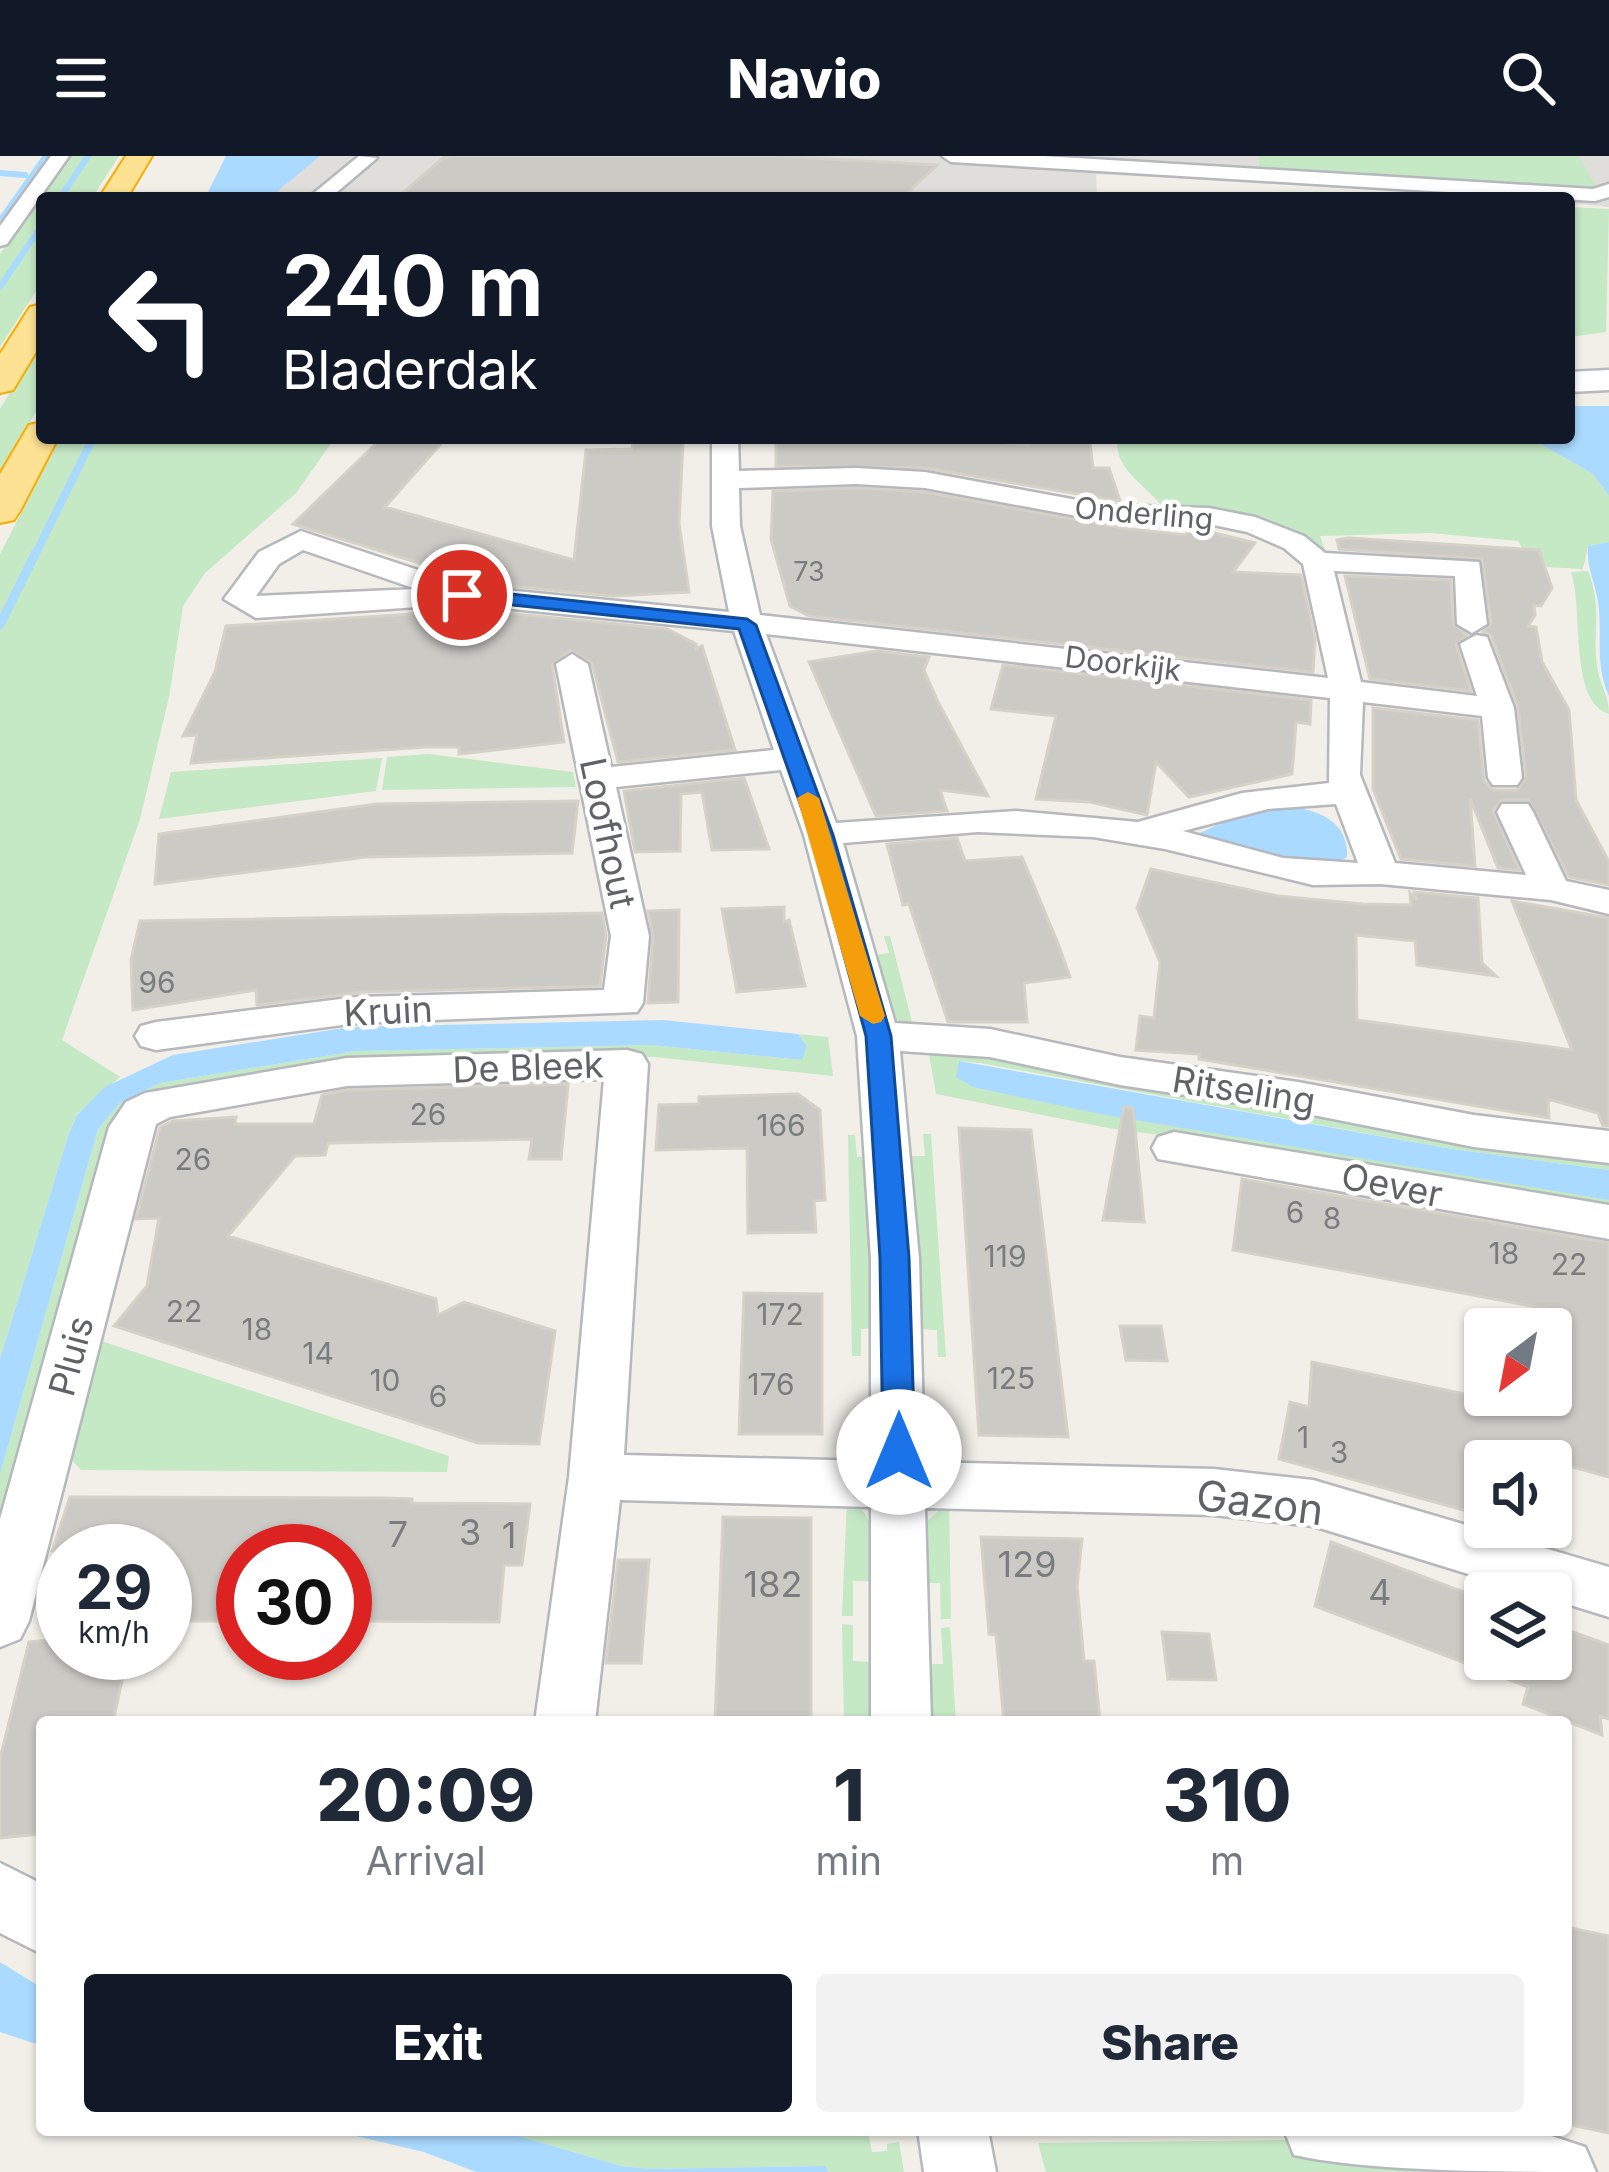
<!DOCTYPE html>
<style>
:root{--surface:#fff;--page:#f2f2f3;--text:#1f2937;--muted:#747a83;--accent:#111827}
body{margin:0;font-family:Inter,sans-serif;background:var(--page);color:var(--text);height:100vh;display:flex;flex-direction:column;font-size:45px;white-space:nowrap}
*{box-sizing:border-box;margin:0}
p{font-size:39px;color:var(--muted)}
.icon{flex:none;width:66px;height:66px;fill:none;stroke:currentColor;stroke-width:2;stroke-linecap:round;stroke-linejoin:round}
.map{position:relative;flex:1;overflow:hidden}
.drawer{position:absolute;left:36px;top:1560px;width:1536px;height:420px;display:flex;flex-direction:column;background:var(--surface);border-radius:12px;box-shadow:0 3px 9px #0004}
.drawer>*{flex:none}
.guide{position:absolute;left:36px;top:36px;width:1539px;height:252px;border-radius:12px;box-shadow:0 3px 9px #0004;background:#111827;color:#fff;overflow:hidden}
.needle{width:78px;rotate:212deg}
.buttons{position:absolute;left:1464px;top:1152px;display:grid;gap:24px}
.buttons a{display:grid;place-items:center;width:108px;height:108px;border-radius:12px;background:var(--surface);box-shadow:0 3px 9px #0004;font-size:60px}
.speed{position:absolute;left:36px;top:1368px;display:flex;gap:24px;font-size:60px;font-weight:700;text-align:center}
.speed>*{display:grid;place-content:center;width:156px;height:156px;border-radius:50%;background:var(--surface);box-shadow:0 3px 9px #0004;line-height:1}
.speed small{font-size:30px;font-weight:400}
.speed .limit{border:18px solid #d22;background:#fff;color:#111}
.pin{position:absolute;display:grid;place-items:center;width:102px;height:102px;color:#fff;margin:-51px;border:6px solid #fff;border-radius:50%;box-shadow:0 3px 12px #0007}
.me{position:absolute;width:132px;margin:-66px;rotate:0deg;stroke-linejoin:round;filter:drop-shadow(0 0 9px #0008)}
.turn{display:flex;align-items:center;gap:42px;height:252px;padding:0 48px;font-size:54px}
.turn .icon{width:156px;height:156px;stroke-width:2.5}
.turn b{display:block;font-size:84px;line-height:102px}
.eta{display:flex;justify-content:space-evenly;align-items:center;height:204px;text-align:center}
.eta b{font-size:72px;font-weight:800;line-height:84px}
.action{display:flex;gap:24px;margin-top:auto;padding:24px 48px}
.action a{flex:1;height:138px;border-radius:12px;background:var(--accent);color:#fff;font-size:48px;font-weight:800;line-height:138px;text-align:center}
.action a+a{background:var(--page);color:var(--text)}
header{display:flex;justify-content:space-between;align-items:center;height:156px;padding:0 48px;background:var(--accent);color:#fff;font-size:54px;font-weight:800}
.map>svg:first-child{display:block}
.industrial{fill:#e0deda}
.green{fill:#c5e8c5}
.water{fill:#aadaff}
.lines{fill:none;stroke-linecap:round;stroke-linejoin:round}
.stream-far2{stroke:#aadaff;stroke-width:6}
.stream-far1{stroke:#aadaff;stroke-width:8}
.stream{stroke:#aadaff;stroke-width:9}
.building{fill:#cccac5;stroke:#d6d1c6;stroke-width:3}
.street-casing{stroke:#b5b8bc;stroke-width:5}
.secondary-casing{stroke:#b6babf;stroke-width:5}
.highway-casing{stroke:#f9ab00;stroke-width:4}
.street{fill:#fff;fill-rule:evenodd}
.secondary{fill:#fff;fill-rule:evenodd}
.highway{fill:#fde293;fill-rule:evenodd}
.route{fill:#1a73e8;stroke:#114b97;stroke-width:3}
.slow{fill:#f59e0b}
.labels{text-anchor:middle;dominant-baseline:central;stroke-width:9;stroke-linejoin:round;paint-order:stroke}
.far-number-label{font-size:27px;fill:#7a7d7f}
.far-street-label{font-size:30px;fill:#5f6368;stroke:#fff}
.number-label{font-size:30px;fill:#7a7d7f}
.street-label{font-size:36px;fill:#5f6368;stroke:#fff}
.near-number-label{font-size:36px;fill:#7a7d7f}
.near-street-label{font-size:42px;fill:#5f6368;stroke:#fff}
</style>
<header><svg class="icon" aria-label="menu" viewBox="0 0 24 24"><path d="M4 6h16M4 12h16M4 18h16"/></svg>Navio<svg class="icon" aria-label="search" viewBox="0 0 24 24"><circle cx="10" cy="10" r="6"/><path d="M15 15l6 6"/></svg></header>
<div class="map">
<svg width="1609" height="2016" viewBox="0 0 1609 2016">
<rect width="100%" height="100%" fill="#f1efe8"/>
<path class="industrial" d="M 253,0 L 1609,0 L 1609,51 L 1569,47 L 1569,42 L 1096,18 L 1097,42 L 230,42 Z"/>
<path class="green" d="M 70,0 L 119,0 L 92,42 L 42,42 L 42,126 L 0,191 L 0,98 Z
M 1259,0 L 1579,0 L 1596,31 L 1259,14 Z
M 1569,51 L 1609,53 L 1606,176 L 1569,181 Z
M 42,183 L 42,245 L 0,320 L 0,253 Z
M 60,282 L 335,282 L 296,337 L 205,417 L 183,450 L 169,541 L 140,663 L 62,884 L 120,921 L 77,958 L 69,977 L 0,1203 L 0,398 Z
M 1118,282 L 1530,282 L 1593,318 L 1609,340 L 1609,386 L 1588,390 L 1583,413 L 1547,411 L 1539,394 L 1523,393 L 1518,385 L 1430,377 L 1320,380 L 1327,400 L 1273,368 L 1166,356 C 1150,330 1112,315 1118,282 Z
M 1588,415 C 1603,453 1592,475 1597,511 C 1600,529 1609,540 1609,558 C 1568,545 1584,453 1571,416 Z
M 429,598 L 573,616 L 576,631 L 382,634 L 387,601 Z
M 382,602 L 376,635 L 159,663 L 171,616 Z
M 884,780 L 890,780 L 914,874 L 892,861 L 875,799 L 889,797 Z
M 798,878 L 828,881 L 833,920 L 655,901 L 355,907 L 156,941 L 0,1401 L 0,1318 L 98,973 L 120,947 L 160,927 L 356,895 L 652,889 L 801,904 L 807,890 Z
M 927,887 L 1609,1001 L 1609,1014 L 1452,993 L 980,907 L 959,905 L 957,920 L 973,931 L 1008,937 L 1609,1044 L 1609,1055 L 1255,992 L 1108,972 L 936,938 Z
M 923,978 L 931,978 L 946,1201 L 938,1201 L 937,1174 L 920,1173 L 910,1000 L 925,1000 Z
M 848,979 L 855,979 L 857,1001 L 872,1001 L 878,1172 L 861,1173 L 861,1200 L 852,1200 Z
M 86,1180 L 449,1300 L 447,1316 L 81,1314 L 57,1288 Z
M 847,1342 C 880,1361 873,1391 873,1425 L 853,1425 L 853,1460 L 842,1460 Z
M 949,1345 L 951,1463 L 941,1463 L 940,1427 L 920,1427 L 923,1369 Z
M 842,1468 L 853,1469 L 853,1505 L 873,1506 L 875,1566 L 844,1566 Z
M 950,1471 L 956,1566 L 925,1566 L 923,1508 L 943,1508 L 941,1472 Z
M 498,1974 L 623,1974 L 645,1980 L 868,1975 L 872,1996 L 887,1995 L 887,1988 L 899,1986 L 904,2016 L 829,2016 L 823,2010 L 650,2013 L 621,2010 Z
M 1285,1984 L 1332,1992 L 1333,2000 L 1431,2016 L 1046,2016 L 1038,1987 Z"/>
<path class="water" d="M 226,0 L 320,0 L 274,38 L 285,42 L 205,42 Z
M 1569,250 L 1609,250 L 1609,340 L 1593,318 L 1530,282 L 1569,282 Z
M 1609,386 L 1609,540 C 1594,507 1603,480 1598,446 C 1595,425 1586,412 1588,390 Z
M 1281,650 C 1316,652 1349,664 1347,701 C 1320,718 1225,693 1198,678 L 1236,660 Z
M 663,864 L 798,878 L 807,890 L 802,904 L 652,889 L 356,895 L 160,927 L 120,947 L 98,973 L 0,1318 L 0,1203 L 69,977 L 77,959 L 105,931 L 173,899 L 350,871 Z
M 959,905 L 1452,993 L 1609,1014 L 1609,1044 L 1100,958 L 973,931 L 956,921 Z
M 0,1806 L 42,1832 L 42,1890 L 0,1876 Z
M 330,1974 L 498,1974 L 621,2010 L 650,2013 L 824,2010 L 829,2016 L 476,2016 L 424,1996 Z"/>
<g class="lines">
<path class="stream-far2" d="M 0,17 L 25,19
M 60,42 L 88,0
M 2,62 L 46,0
M 0,131 L 42,69"/>
<path class="stream-far1" d="M 34,401 L 93,282"/>
<path class="stream" d="M 0,469 L 35,398"/>
</g>
<path class="building" d="M 453,0 L 775,0 L 937,9 L 902,42 L 397,42 L 443,2 Z
M 382,282 L 446,282 L 385,351 L 574,404 L 586,294 L 632,293 L 633,287 L 683,286 L 679,367 L 689,436 L 613,440 L 487,428 L 293,368 Z
M 776,282 L 938,282 L 1029,289 L 1032,282 L 1090,286 L 1093,312 L 1109,312 L 1120,345 L 925,312 L 776,310 Z
M 856,332 L 924,336 L 1129,373 L 1185,379 L 1194,372 L 1255,387 L 1233,416 L 1301,419 L 1315,483 L 1313,516 L 809,460 L 790,450 L 771,383 L 773,335 Z
M 1348,382 L 1539,394 L 1552,432 L 1541,450 L 1534,449 L 1535,459 L 1528,470 L 1536,471 L 1542,506 L 1569,554 L 1576,644 L 1609,706 L 1609,729 L 1569,721 L 1528,644 L 1502,644 L 1493,654 L 1519,714 L 1498,712 L 1470,642 L 1475,710 L 1401,703 L 1373,633 L 1373,552 L 1478,564 L 1484,625 L 1493,634 L 1517,634 L 1526,621 L 1518,551 L 1491,479 L 1483,476 L 1491,467 L 1482,403 L 1339,393 L 1337,384 Z
M 1345,420 L 1451,424 L 1453,468 L 1467,479 L 1456,489 L 1471,535 L 1370,523 Z
M 474,454 L 667,473 L 696,488 L 696,493 L 702,490 L 735,594 L 618,606 L 592,507 L 570,494 L 552,509 L 564,586 L 459,598 L 459,591 L 425,591 L 191,607 L 197,579 L 183,580 L 215,516 L 226,470 Z
M 877,495 L 929,501 L 924,514 L 938,546 L 988,640 L 940,634 L 947,655 L 876,660 L 809,506 Z
M 1003,509 L 1311,544 L 1310,568 L 1296,566 L 1292,618 L 1189,641 L 1156,606 L 1147,659 L 1090,646 L 1036,643 L 1056,560 L 991,553 Z
M 744,622 L 769,693 L 712,694 L 702,636 L 681,638 L 680,695 L 635,696 L 624,635 Z
M 578,645 L 572,697 L 366,701 L 155,728 L 159,678 L 377,648 Z
M 957,682 L 965,705 L 1022,701 L 1059,790 L 1070,821 L 1024,827 L 1027,866 L 948,866 L 909,748 L 903,749 L 887,688 Z
M 1151,713 L 1278,740 L 1362,748 L 1411,749 L 1410,737 L 1417,744 L 1414,736 L 1478,742 L 1482,807 L 1496,820 L 1417,809 L 1415,785 L 1356,779 L 1357,864 L 1572,894 L 1512,745 L 1609,762 L 1609,970 L 1603,970 L 1598,957 L 1548,943 L 1549,962 L 1199,903 L 1199,898 L 1136,894 L 1140,860 L 1154,862 L 1160,806 L 1137,752 Z
M 784,751 L 784,766 L 789,764 L 805,830 L 737,836 L 722,753 Z
M 679,754 L 678,846 L 648,847 L 653,780 L 648,755 Z
M 602,757 L 606,780 L 600,830 L 363,836 L 257,849 L 256,834 L 133,854 L 131,804 L 140,765 Z
M 568,928 L 561,1003 L 529,1003 L 532,983 L 328,987 L 325,999 L 295,1000 L 228,1080 L 436,1143 L 438,1159 L 464,1146 L 555,1175 L 539,1288 L 478,1287 L 114,1170 L 147,1130 L 159,1062 L 136,1063 L 160,971 L 173,965 L 236,961 L 235,968 L 314,968 L 322,939 L 347,934 Z
M 798,938 L 820,954 L 825,1044 L 814,1045 L 816,1076 L 748,1077 L 747,992 L 656,994 L 659,949 L 699,948 L 699,941 Z
M 1124,951 L 1133,952 L 1144,1066 L 1103,1064 Z
M 959,972 L 1031,974 L 1068,1281 L 979,1279 Z
M 1242,1023 L 1609,1087 L 1609,1321 L 1551,1305 L 1485,1305 L 1485,1360 L 1279,1303 L 1290,1246 L 1309,1251 L 1312,1206 L 1551,1256 L 1558,1155 L 1233,1094 Z
M 744,1137 L 822,1138 L 822,1278 L 739,1278 Z
M 1120,1170 L 1161,1170 L 1167,1205 L 1126,1204 Z
M 70,1341 L 382,1342 L 412,1343 L 412,1347 L 530,1348 L 522,1409 L 504,1409 L 499,1466 L 345,1465 L 345,1395 L 243,1395 L 243,1465 L 165,1465 L 165,1395 L 52,1395 Z
M 723,1361 L 811,1362 L 811,1566 L 715,1566 Z
M 981,1381 L 1082,1383 L 1077,1430 L 1084,1505 L 1094,1505 L 1100,1566 L 1004,1566 L 996,1479 L 989,1478 Z
M 1331,1386 L 1485,1444 L 1485,1503 L 1551,1503 L 1551,1468 L 1609,1489 L 1609,1563 L 1600,1560 L 1602,1579 L 1523,1548 L 1528,1531 L 1315,1450 Z
M 618,1404 L 649,1404 L 641,1507 L 606,1507 Z
M 1162,1476 L 1209,1478 L 1216,1524 L 1168,1523 Z
M 63,1483 L 63,1497 L 128,1497 L 113,1566 L 42,1566 L 42,1678 L 0,1682 L 0,1603 L 29,1486 Z
M 1566,1771 L 1609,1780 L 1609,1977 L 1566,1968 Z"/>
<g class="lines">
<defs>
<path id="street" d="M 51,0 L 69,0 L 7,88 L 0,90 L 0,70 Z
M 359,0 L 377,2 L 330,42 L 308,42 Z
M 942,0 L 1043,0 L 1593,33 L 1609,28 L 1609,41 L 1595,45 L 951,6 Z
M 712,282 L 738,282 L 739,315 L 856,312 L 925,316 L 1104,349 L 1209,352 L 1255,361 L 1304,380 L 1325,397 L 1479,406 L 1487,468 L 1472,477 L 1457,468 L 1455,420 L 1334,415 L 1361,526 L 1477,540 L 1460,488 L 1476,479 L 1487,481 L 1514,552 L 1522,622 L 1517,629 L 1493,629 L 1488,622 L 1482,560 L 1363,546 L 1360,619 L 1395,707 L 1526,719 L 1497,656 L 1502,648 L 1528,648 L 1533,656 L 1566,725 L 1609,734 L 1609,758 L 1551,744 L 1380,728 L 1313,729 L 1165,693 L 1093,681 L 978,676 L 843,687 L 895,867 L 990,873 L 1120,901 L 1298,926 L 1474,959 L 1609,975 L 1609,1007 L 1474,991 L 1298,956 L 1120,929 L 990,901 L 900,895 L 919,1103 L 924,1306 L 1214,1313 L 1313,1324 L 1609,1411 L 1609,1461 L 1551,1443 L 1551,1437 L 1530,1437 L 1313,1370 L 1214,1359 L 925,1352 L 931,1566 L 871,1566 L 871,1351 L 620,1344 L 595,1566 L 535,1566 L 569,1321 L 604,923 L 347,930 L 170,961 L 156,968 L 29,1465 L 20,1483 L 0,1491 L 0,1363 L 109,971 L 126,946 L 145,937 L 347,902 L 627,894 L 642,898 L 648,908 L 624,1299 L 871,1305 L 871,1103 L 857,880 L 804,679 L 781,614 L 616,631 L 649,780 L 643,847 L 637,856 L 357,867 L 156,894 L 141,890 L 135,880 L 141,870 L 156,866 L 357,841 L 604,834 L 611,780 L 556,508 L 572,498 L 588,508 L 611,611 L 774,594 L 734,475 L 462,448 L 256,462 L 224,443 L 259,396 L 301,375 L 466,430 L 729,456 L 712,370 ZM 856,328 L 925,332 L 1104,365 L 1209,368 L 1247,376 L 1284,392 L 1303,408 L 1328,522 L 760,459 L 740,370 L 739,332 ZM 303,394 L 416,433 L 256,440 L 279,408 ZM 766,478 L 1330,542 L 1329,627 L 1242,637 L 1138,666 L 1016,655 L 836,667 ZM 1336,648 L 1358,707 L 1283,702 L 1183,675 L 1268,653 Z
M 1174,976 L 1609,1049 L 1609,1083 L 1158,1003 L 1152,992 L 1158,981 Z
M 0,1707 L 42,1728 L 42,1798 L 0,1777 Z
M 918,1974 L 988,1974 L 996,2016 L 924,2016 Z
M 1284,1974 L 1533,1974 L 1585,1991 L 1596,2016 C 1510,2016 1371,2016 1294,1999 Z"/>
<path id="secondary" d="M 1609,214 L 1609,234 L 1569,236 L 1569,216 Z"/>
<path id="highway" d="M 126,0 L 152,0 L 127,42 L 99,42 Z
M 42,148 L 42,186 L 13,234 L 0,237 L 0,198 L 30,151 Z
M 42,266 L 42,282 L 58,282 L 20,355 L 14,364 L 0,367 L 0,318 L 29,269 Z"/>
</defs>
<use href="#street" class="street-casing"/>
<use href="#secondary" class="secondary-casing"/>
<use href="#highway" class="highway-casing"/>
<use href="#street" class="street"/>
<use href="#secondary" class="secondary"/>
<use href="#highway" class="highway"/>
</g>
<path class="route" d="M 462,433 L 747,463 L 756,469 L 833,679 L 891,880 L 909,1102 L 915,1296 L 910,1306 L 899,1310 L 888,1306 L 883,1296 L 880,1102 L 866,880 L 811,679 L 739,473 L 456,443 L 453,439 Z"/>
<path class="slow" d="M 808,636 L 819,642 L 885,860 L 881,866 L 873,868 L 860,860 L 797,642 Z"/>
<g class="labels">
<g class="far-number-label">
<text x="809" y="415">73</text>
</g>
<g class="far-street-label">
<text transform="translate(1144 357) rotate(5)">Onderling</text>
<text transform="translate(1123 507) rotate(7)">Doorkijk</text>
</g>
<g class="number-label">
<text x="157" y="826">96</text>
<text x="428" y="958">26</text>
<text x="781" y="969">166</text>
<text x="193" y="1003">26</text>
<text x="1295" y="1056">6</text>
<text x="1332" y="1062">8</text>
<text x="1504" y="1097">18</text>
<text x="1005" y="1100">119</text>
<text x="1569" y="1108">22</text>
<text x="184" y="1155">22</text>
<text x="780" y="1158">172</text>
<text x="257" y="1173">18</text>
<text x="318" y="1197">14</text>
<text x="1011" y="1222">125</text>
<text x="385" y="1224">10</text>
<text x="771" y="1228">176</text>
<text x="438" y="1240">6</text>
<text x="1303" y="1281">1</text>
<text x="1339" y="1296">3</text>
</g>
<g class="street-label">
<text transform="translate(608 677) rotate(78)">Loofhout</text>
<text transform="translate(388 855) rotate(-3)">Kruin</text>
<text transform="translate(528 911) rotate(-2)">De Bleek</text>
<text transform="translate(1244 934) rotate(9)">Ritseling</text>
<text transform="translate(1392 1029) rotate(11)">Oever</text>
<text transform="translate(71 1200) rotate(-75)">Pluis</text>
</g>
<g class="near-number-label">
<text x="470" y="1376">3</text>
<text x="398" y="1378">7</text>
<text x="509" y="1379">1</text>
<text x="1027" y="1408">129</text>
<text x="773" y="1428">182</text>
<text x="1380" y="1436">4</text>
</g>
<g class="near-street-label">
<text transform="translate(1260 1346) rotate(7)">Gazon</text>
</g>
</g>
</svg>
<div class="buttons">
<a><svg class="needle" viewBox="-14 -14 28 28"><path d="M0-13l5 13h-10z" fill="#e53935"/><path d="M0 13l5-13h-10z" fill="#747a83"/></svg></a>
<a><svg class="icon" aria-label="sound" viewBox="0 0 24 24"><path d="M4 9h4l5-4v14l-5-4H4zM17 9q2 3 0 6"/></svg></a>
<a><svg class="icon" aria-label="layers" viewBox="0 0 24 24"><path d="M12 4l9 5-9 5-9-5zM3 14l9 5 9-5"/></svg></a>
</div>
<div class="speed"><div>29<small>km/h</small></div><div class="limit">30</div></div>
<div class="pin" style="left:462px;top:439px;background:#d93025"><svg class="icon" aria-label="arrive" viewBox="0 0 24 24"><path d="M6 21V4h12l-3 4 3 4H6"/></svg></div>
<svg class="me" style="left:899px;top:1296px" viewBox="-20 -20 40 40"><circle r="19" fill="#fff"/><path d="M0-13L10 11 0 6-10 11z" fill="#1a73e8"/></svg>
<div class="guide">
<div class="turn"><svg class="icon" aria-label="left" viewBox="0 0 24 24"><path d="M17 20v-9H6M10 6l-5 5 5 5"/></svg><div><b>240 m</b>Bladerdak</div></div>
</div>
<section class="drawer">
<div class="eta">
<div><b>20:09</b><p>Arrival</p></div>
<div><b>1</b><p>min</p></div>
<div><b>310</b><p>m</p></div>
</div>
<div class="action"><a>Exit</a><a>Share</a></div>
</section>
</div>
